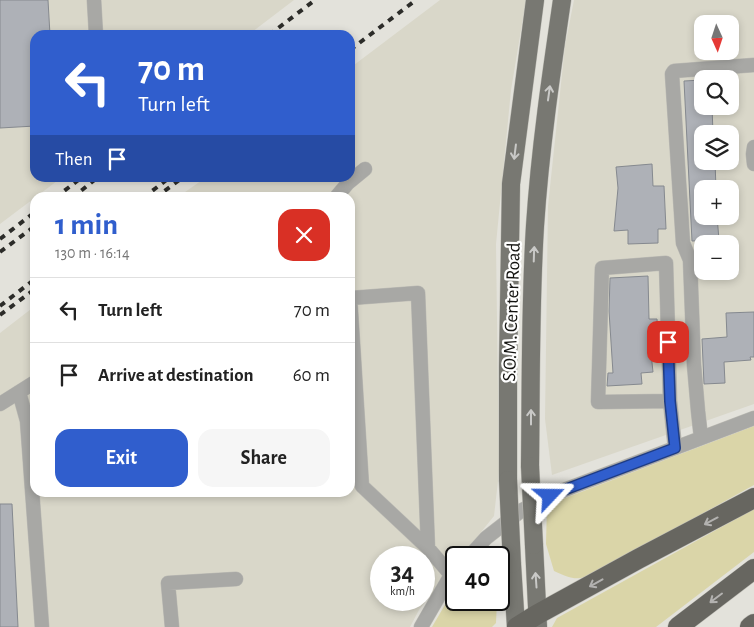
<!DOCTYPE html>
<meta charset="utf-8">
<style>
:root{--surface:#fff;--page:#f6f6f6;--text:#222;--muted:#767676;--line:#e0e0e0;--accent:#305ecd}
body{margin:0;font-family:"Alegreya Sans",sans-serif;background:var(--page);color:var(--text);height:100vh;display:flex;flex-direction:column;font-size:19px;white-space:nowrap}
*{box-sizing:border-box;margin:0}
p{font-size:16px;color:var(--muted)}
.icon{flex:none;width:28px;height:28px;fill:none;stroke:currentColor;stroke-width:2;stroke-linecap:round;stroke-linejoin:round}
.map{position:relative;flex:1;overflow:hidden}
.sheet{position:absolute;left:30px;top:192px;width:325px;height:305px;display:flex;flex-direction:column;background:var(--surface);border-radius:15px;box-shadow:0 2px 8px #0003}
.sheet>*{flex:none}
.guide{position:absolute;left:30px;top:30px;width:325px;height:152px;border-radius:15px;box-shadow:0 2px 8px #0003;background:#305ecd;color:#fff;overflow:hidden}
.needle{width:32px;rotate:177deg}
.controls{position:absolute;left:694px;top:15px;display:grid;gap:10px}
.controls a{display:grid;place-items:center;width:45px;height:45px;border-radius:10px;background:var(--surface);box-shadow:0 2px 8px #0003;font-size:25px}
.speed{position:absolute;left:370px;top:546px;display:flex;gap:10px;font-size:25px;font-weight:700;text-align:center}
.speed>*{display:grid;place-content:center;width:65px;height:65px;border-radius:50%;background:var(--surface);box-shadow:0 2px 8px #0003;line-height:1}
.speed small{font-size:12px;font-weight:400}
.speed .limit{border:2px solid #111;border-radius:8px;background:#fff;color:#111}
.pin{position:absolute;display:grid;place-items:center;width:42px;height:42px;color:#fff;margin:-21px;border-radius:10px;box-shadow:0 2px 8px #0006}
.me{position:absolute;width:55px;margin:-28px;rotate:67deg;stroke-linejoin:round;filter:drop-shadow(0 0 4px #0008)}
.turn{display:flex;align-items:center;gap:18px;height:105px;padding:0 25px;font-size:22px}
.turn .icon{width:65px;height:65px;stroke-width:2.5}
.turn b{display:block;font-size:35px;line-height:42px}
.then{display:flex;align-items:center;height:48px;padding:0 25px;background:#0003;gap:10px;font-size:19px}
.round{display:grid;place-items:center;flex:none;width:52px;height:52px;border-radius:15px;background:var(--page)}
.summary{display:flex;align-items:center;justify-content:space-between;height:85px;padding:0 25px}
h1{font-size:30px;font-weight:700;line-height:38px;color:var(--accent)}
.button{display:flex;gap:10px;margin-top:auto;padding:10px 25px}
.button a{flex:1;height:58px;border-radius:15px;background:var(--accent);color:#fff;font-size:20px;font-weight:700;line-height:58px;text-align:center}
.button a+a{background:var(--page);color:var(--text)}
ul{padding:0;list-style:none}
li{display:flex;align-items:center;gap:15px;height:65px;padding:0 25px;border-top:1px solid var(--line)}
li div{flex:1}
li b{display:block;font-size:19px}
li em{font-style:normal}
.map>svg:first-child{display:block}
.built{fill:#d9d7c9;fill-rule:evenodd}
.green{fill:#dad5a8}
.building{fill:#aeb1b7;stroke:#85898f}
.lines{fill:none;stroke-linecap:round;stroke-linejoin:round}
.minor-casing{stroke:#bebdb6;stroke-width:15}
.major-casing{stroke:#bebdb6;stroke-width:19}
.highway-casing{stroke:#bebdb6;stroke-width:21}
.minor{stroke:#a8a8a5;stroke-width:14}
.major{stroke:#787872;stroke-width:18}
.highway{stroke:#676660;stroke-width:20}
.rail{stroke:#2c2c29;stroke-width:4;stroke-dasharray:6 6;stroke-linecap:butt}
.major-bridge-casing{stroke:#bebdb6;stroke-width:19;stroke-linecap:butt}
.major-bridge{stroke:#787872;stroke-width:18}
.oneway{stroke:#c9c9c7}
.oneway2{stroke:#b3b2b0}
.route-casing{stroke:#1f3d85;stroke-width:12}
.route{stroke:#305ecd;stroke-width:9}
.labels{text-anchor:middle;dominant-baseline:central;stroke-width:4.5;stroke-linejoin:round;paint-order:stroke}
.street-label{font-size:19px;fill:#131310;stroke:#fff}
</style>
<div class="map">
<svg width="754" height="627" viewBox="0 0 754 627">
<rect width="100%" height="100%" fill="#e3e2db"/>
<path class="built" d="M 0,0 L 294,0 L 248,35 L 35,35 L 35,178 L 61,178 L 0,224 Z
M 440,0 L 526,0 L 511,90 L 496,244 L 499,472 L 494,516 L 461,557 L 456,558 L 456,563 L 419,610 L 410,627 L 0,627 L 0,333 L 35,306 L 35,492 L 350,492 L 350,198 L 178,197 L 205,178 L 350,178 L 350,68 ZM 381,558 L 424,558 L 424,600 L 381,600 Z
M 574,0 L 754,0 L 754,404 L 552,475 L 545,419 L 548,206 L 565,46 ZM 702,24 L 730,24 L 730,51 L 702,51 ZM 702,79 L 730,79 L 730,106 L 702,106 ZM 702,134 L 730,134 L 730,161 L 702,161 ZM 702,189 L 730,189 L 730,216 L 702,216 ZM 702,244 L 730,244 L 730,271 L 702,271 Z"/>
<path class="green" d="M 754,426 L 754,485 L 597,572 C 576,581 575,580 554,571 L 546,544 L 547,505 Z
M 754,509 L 754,552 L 656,627 L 552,627 L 557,618 Z
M 456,586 L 456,600 L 497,600 L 496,623 L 492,627 L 432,627 Z"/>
<path class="building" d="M 0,0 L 48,0 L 50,35 L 35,35 L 35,126 L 0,128 Z
M 702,80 L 702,106 L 712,106 L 713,134 L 702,134 L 702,161 L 715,161 L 716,189 L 702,189 L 702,216 L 717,216 L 719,240 L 692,241 L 684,81 Z
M 652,164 L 653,186 L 664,186 L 666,229 L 658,229 L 658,243 L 628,244 L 628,230 L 614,231 L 618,188 L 616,167 Z
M 648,276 L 649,319 L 657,319 L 659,352 L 651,353 L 653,372 L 641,373 L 642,384 L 607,386 L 608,373 L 613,373 L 609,311 L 610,278 Z
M 754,312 L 754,357 L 750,357 L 751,360 L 724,362 L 725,383 L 704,384 L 702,339 L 727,337 L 726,313 Z
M 0,504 L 12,504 L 18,627 L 0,627 Z"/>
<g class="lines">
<defs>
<path id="minor" d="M 94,0 L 96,35
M 754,147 L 753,154 L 754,164
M 337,198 L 337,196 L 348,183 L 365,169
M 350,296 L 362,486 L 428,548
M 351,298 L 418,293 L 428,548 L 451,575
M 19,392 L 27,421 L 42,627
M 670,401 L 598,402 L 602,268 L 666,263 L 670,401 L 675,448
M 0,404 L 35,382
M 701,438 L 698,411 L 694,365 L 690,260 L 683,243 L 672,74 L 674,71 L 754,65
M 468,558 L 486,538 L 522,510 L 564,490 L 754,418
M 172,627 L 168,583 L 236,579
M 421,627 L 451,575 L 456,570"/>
<path id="major" d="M 530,466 C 531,386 530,306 535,226 C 540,150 551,75 562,0
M 508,480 L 508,367 L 511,184 L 535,0
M 534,545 L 538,627
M 512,564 L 516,627"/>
<path id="highway" d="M 517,627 L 538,614 L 638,559 L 754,498
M 678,627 L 754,569
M 750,627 L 754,624"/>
</defs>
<use href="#minor" class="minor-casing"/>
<use href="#major" class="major-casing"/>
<use href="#highway" class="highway-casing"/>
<use href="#minor" class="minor"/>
<use href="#major" class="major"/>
<use href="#highway" class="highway"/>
<path class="rail" d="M 269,35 L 315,0
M 350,50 L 416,0
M 55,198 L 81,178
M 72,198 L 97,178
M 143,198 L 169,178
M 155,198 L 182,178
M 0,239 L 35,212
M 0,252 L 35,226
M 0,306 L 35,279
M 0,315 L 35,289"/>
<defs>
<path id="major-bridge" d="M 530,466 L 534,545
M 508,480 L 512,564"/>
</defs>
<use href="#major-bridge" class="major-bridge-casing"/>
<use href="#major-bridge" class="major-bridge"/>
</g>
<defs><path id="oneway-shaft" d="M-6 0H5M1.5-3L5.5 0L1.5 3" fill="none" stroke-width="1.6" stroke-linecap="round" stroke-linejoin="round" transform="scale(1.25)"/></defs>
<g class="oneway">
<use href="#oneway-shaft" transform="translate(549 93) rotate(-82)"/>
<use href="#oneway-shaft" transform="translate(515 152) rotate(97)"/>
<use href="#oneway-shaft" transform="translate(534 254) rotate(-88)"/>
<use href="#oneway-shaft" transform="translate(531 417) rotate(-90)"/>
<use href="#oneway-shaft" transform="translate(536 580) rotate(-94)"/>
</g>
<g class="oneway2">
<use href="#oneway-shaft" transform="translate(711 521) rotate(152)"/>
<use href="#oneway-shaft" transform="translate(596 583) rotate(151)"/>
<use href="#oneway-shaft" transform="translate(716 598) rotate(143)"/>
</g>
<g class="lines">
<defs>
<path id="route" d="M 550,496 L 564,490 L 675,448 L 670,401 L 668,342"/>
</defs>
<use href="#route" class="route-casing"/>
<use href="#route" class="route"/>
</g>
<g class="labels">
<g class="street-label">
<text transform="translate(512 312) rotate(-88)">S.O.M. Center Road</text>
</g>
</g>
</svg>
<div class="controls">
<a><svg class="needle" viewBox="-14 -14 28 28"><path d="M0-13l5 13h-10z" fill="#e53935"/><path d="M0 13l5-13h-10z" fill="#767676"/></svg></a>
<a><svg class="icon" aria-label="search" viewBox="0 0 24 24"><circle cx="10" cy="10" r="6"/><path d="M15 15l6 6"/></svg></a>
<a><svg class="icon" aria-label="layers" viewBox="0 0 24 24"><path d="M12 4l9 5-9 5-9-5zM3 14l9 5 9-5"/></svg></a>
<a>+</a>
<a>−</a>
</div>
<div class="speed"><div>34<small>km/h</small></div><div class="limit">40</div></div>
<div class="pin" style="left:668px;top:342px;background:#d93025"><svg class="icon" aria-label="arrive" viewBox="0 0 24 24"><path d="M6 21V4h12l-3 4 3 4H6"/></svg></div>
<svg class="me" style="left:550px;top:496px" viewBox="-20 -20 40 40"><path d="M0-17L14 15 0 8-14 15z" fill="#305ecd" stroke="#fff" stroke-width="4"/></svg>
<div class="guide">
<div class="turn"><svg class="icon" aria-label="left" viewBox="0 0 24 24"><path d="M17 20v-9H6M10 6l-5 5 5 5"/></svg><div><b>70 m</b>Turn left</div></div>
<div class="then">Then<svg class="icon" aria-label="arrive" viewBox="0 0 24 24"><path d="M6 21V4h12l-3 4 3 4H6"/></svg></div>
</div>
<section class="sheet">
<div class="summary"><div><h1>1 min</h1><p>130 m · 16:14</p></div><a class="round" style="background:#d93025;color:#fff"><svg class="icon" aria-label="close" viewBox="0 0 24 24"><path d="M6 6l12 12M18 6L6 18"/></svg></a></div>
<ul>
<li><svg class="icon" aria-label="left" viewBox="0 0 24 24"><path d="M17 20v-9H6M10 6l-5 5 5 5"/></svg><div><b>Turn left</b></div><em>70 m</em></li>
<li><svg class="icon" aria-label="arrive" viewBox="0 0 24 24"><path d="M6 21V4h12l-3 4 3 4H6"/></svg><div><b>Arrive at destination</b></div><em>60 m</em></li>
</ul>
<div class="button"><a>Exit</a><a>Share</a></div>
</section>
</div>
